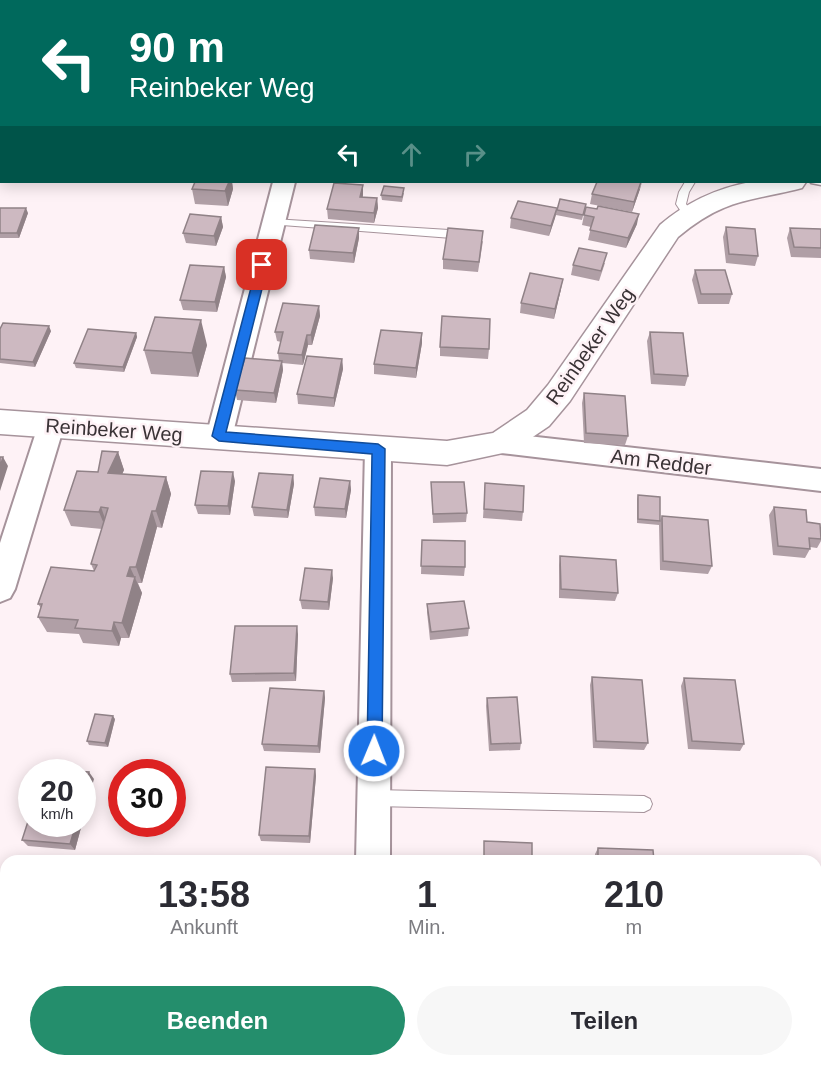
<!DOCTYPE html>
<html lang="de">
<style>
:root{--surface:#fff;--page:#f7f7f7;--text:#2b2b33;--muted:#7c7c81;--accent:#248e6c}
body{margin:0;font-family:Arial,sans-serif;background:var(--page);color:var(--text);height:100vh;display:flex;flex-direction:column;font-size:22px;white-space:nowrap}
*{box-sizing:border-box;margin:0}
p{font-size:20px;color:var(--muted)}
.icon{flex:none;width:33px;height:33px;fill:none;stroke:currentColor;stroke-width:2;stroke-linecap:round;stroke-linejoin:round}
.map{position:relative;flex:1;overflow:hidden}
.details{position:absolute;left:0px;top:855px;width:822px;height:212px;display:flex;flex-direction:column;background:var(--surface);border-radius:18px 18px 0 0;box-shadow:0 3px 15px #0003}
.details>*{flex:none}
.hud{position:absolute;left:0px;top:0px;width:822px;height:183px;box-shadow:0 3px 15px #0003;background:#00695c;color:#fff;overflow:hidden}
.speed{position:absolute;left:18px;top:759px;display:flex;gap:12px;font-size:30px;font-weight:700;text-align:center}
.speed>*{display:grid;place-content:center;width:78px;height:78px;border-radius:50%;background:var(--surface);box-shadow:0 3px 15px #0003;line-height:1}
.speed small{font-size:15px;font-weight:400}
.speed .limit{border:9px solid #d22;background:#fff;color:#111}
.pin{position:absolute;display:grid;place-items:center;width:51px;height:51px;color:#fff;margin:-26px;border-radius:12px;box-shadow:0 3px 9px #0006}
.me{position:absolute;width:66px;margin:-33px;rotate:1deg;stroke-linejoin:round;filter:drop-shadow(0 0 4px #0008)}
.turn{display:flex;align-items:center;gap:21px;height:126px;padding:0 30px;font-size:27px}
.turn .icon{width:78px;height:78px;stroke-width:2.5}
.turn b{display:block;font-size:42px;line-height:51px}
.lanes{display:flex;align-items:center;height:57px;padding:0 30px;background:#0003;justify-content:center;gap:30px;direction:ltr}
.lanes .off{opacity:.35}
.eta{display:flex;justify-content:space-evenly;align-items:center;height:102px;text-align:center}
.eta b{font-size:36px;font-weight:700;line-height:42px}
.primary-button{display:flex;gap:12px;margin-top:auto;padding:12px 30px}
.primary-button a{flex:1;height:69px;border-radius:36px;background:var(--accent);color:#fff;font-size:24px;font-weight:700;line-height:69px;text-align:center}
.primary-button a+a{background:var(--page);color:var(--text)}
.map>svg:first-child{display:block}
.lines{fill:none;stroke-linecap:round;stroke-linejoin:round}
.service-casing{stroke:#a6939b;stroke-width:2}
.minor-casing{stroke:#a6939b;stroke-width:4}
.secondary-casing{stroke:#a6939b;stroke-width:3}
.service{fill:#fff;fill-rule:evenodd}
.minor{fill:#fff;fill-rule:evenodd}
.secondary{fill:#fff;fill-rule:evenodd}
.wall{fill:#b09fa6}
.shaded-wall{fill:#908287}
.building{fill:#cdb9c1;stroke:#908287;stroke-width:1.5}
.route{fill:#1a73e8;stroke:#114b97;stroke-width:1.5}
.labels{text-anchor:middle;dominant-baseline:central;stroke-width:5;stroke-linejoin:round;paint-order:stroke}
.street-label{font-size:20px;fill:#393235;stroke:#fef2f6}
</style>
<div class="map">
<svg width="821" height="1066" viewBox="0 0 821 1066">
<rect width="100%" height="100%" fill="#fef2f6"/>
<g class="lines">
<defs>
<path id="service" d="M 820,94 L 821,94 L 821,100 L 820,100 Z
M 685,182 L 695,182 L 689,192 L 686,204 L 693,214 L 688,217 L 684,216 L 676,204 L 679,192 Z
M 273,219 L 465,231 L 470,235 L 465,239 L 269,224 L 269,220 Z
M 374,790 L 644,796 L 650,799 L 652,804 L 650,809 L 644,812 L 374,806 L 368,803 L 366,798 L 368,793 Z"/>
<path id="minor" d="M 157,0 L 175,0 L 156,2 Z
M 709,0 L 727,0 L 708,2 Z
M 273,182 L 295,182 L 232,437 L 228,444 L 219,447 L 210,444 L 206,437 Z
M 51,416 L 60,419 L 64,426 L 15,589 L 10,598 L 0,602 L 0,543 L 38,426 L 42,419 Z
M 501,433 L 821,469 L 821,491 L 501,453 L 492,450 L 488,443 L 492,436 Z
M 378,439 L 388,442 L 391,449 L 390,861 L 356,861 L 365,449 L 368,442 Z
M 351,1060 L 389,1060 L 389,1066 L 351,1066 Z"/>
<path id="secondary" d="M 821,169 L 821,185 L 811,183 L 820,182 Z
M 750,182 L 806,182 L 802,188 C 747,202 725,198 678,237 L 570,401 L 549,426 L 512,451 L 447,465 L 0,434 L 0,410 L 447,441 L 493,433 L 527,410 L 548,385 L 660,225 C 687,202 715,189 750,182 Z"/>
</defs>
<use href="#service" class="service-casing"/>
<use href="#minor" class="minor-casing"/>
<use href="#secondary" class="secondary-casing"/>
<use href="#service" class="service"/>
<use href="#minor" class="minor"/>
<use href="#secondary" class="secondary"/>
</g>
<path class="wall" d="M 241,0 L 262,0 L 260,2 L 250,2 Z
M 811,0 L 821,0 L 821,5 L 820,2 L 811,2 Z
M 195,182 L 232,182 L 233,189 L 228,206 L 195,204 L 192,189 Z
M 640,189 L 632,212 L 590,204 L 592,194 Z
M 404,193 L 402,202 L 382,200 L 381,195 Z
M 363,195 L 363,197 L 377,198 L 378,208 L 374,223 L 328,219 L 327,209 Z
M 586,204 L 582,220 L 556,215 L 549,236 L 510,228 L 511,218 L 557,208 Z
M 0,208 L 28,213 L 19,238 L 0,238 Z
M 584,215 L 637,224 L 626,248 L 588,240 L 591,227 L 582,225 Z
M 221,217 L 223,227 L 216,246 L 186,243 L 183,233 Z
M 726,227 L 758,256 L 755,266 L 726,263 L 723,237 Z
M 790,228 L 821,229 L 821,258 L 791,257 L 787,238 Z
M 359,238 L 354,263 L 310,259 L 309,250 Z
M 483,241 L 478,272 L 443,269 L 443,259 Z
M 605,263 L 599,281 L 571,275 L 573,265 Z
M 224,267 L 226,277 L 217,312 L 183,310 L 180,300 Z
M 695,270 L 732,294 L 729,304 L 698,304 L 692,280 Z
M 561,289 L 554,319 L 520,313 L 521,303 Z
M 319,306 L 320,316 L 312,345 L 308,345 L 303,365 L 282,363 L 283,370 L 276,403 L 237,400 L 235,390 L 279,361 L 278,353 L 281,342 L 277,341 L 275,332 Z
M 0,329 L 51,331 L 35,367 L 0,363 Z
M 650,332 L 688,376 L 685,386 L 651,384 L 647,341 Z
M 136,333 L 137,337 L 124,372 L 76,368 L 74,363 Z
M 422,333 L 422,343 L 416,378 L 374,374 L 374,364 Z
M 207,345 L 198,377 L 151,374 L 144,350 Z
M 440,347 L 489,349 L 488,359 L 440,356 Z
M 342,359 L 343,369 L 334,407 L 298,404 L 297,394 Z
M 584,393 L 628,436 L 625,445 L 584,443 L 582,403 Z
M 118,452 L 124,470 L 122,474 L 166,477 L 171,494 L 162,528 L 157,527 L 142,583 L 138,583 L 142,593 L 129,638 L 121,638 L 119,646 L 83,643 L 79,634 L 47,632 L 38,617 L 41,608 L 38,604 L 94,571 L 91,564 L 102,529 L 71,526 L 64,510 L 98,472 Z
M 293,475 L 294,484 L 288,518 L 254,516 L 252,507 Z
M 235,481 L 230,515 L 198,514 L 195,505 Z
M 350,481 L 351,490 L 346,518 L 315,516 L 314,507 Z
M 431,482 L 467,513 L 466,522 L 433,523 Z
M 485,483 L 523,512 L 522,521 L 483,518 Z
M 638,495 L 660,521 L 662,516 L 712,566 L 708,574 L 660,570 L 659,525 L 637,523 L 637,499 Z
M 774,507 L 807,522 L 821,530 L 821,541 L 817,548 L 810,547 L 810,549 L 805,558 L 773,555 L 769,515 Z
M 422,540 L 465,567 L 464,576 L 421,574 Z
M 560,556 L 618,593 L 615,601 L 559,598 L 559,565 Z
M 333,578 L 329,610 L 302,609 L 300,600 Z
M 427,604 L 469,628 L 468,636 L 430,640 L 427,612 Z
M 298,634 L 296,681 L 232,682 L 230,674 Z
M 592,677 L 648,743 L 644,750 L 593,748 L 590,685 Z
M 684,678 L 744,744 L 740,751 L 688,749 L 681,686 Z
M 324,691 L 325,698 L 320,753 L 264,751 L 262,744 Z
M 487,698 L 521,743 L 520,750 L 489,751 L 486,706 Z
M 115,719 L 108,747 L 89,745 L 87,741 Z
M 315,769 L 316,776 L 310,843 L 261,841 L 259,835 Z
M 32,824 L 82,824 L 75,850 L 28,846 L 22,840 Z
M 598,848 L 654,861 L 595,861 L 595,854 Z
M 710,1060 L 761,1060 L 759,1066 L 707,1066 Z"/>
<path class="shaded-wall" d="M 130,0 L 142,0 L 142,2 L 115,2 Z
M 229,182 L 232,182 L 233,189 L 228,206 L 225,191 Z
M 642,182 L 640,189 L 632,212 L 634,202 Z
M 363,185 L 363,195 L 360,207 L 360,197 Z
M 377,198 L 378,208 L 374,223 L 374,213 Z
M 26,208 L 28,213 L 19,238 L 17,233 Z
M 557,208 L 555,218 L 549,236 L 551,226 Z
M 639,214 L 637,224 L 626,248 L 628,238 Z
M 221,217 L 223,227 L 216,246 L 214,236 Z
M 359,228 L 359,238 L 354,263 L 353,253 Z
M 224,267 L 226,277 L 217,312 L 215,302 Z
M 563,279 L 561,289 L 554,319 L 555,309 Z
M 319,306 L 320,316 L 312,345 L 311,335 Z
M 201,320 L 207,345 L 198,377 L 192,353 Z
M 49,326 L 51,331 L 35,367 L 33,362 Z
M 136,333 L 137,337 L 124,372 L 123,367 Z
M 422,333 L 422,343 L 416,378 L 416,368 Z
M 307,335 L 308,345 L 303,365 L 302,355 Z
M 342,359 L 343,369 L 334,407 L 334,398 Z
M 282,361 L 283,370 L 276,403 L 274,393 Z
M 118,452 L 124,470 L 115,490 L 108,473 Z
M 3,457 L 8,466 L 0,491 L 0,467 Z
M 233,472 L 235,481 L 230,515 L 228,506 Z
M 293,475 L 294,484 L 288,518 L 287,510 Z
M 166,477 L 171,494 L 162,528 L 156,511 Z
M 350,481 L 351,490 L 346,518 L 345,509 Z
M 101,507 L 107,524 L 106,529 L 99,512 Z
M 152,511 L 157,527 L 142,583 L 136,567 Z
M 130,567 L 142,593 L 129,638 L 122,623 L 127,576 Z
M 332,570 L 333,578 L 329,610 L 328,602 Z
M 114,622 L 121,638 L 119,646 L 112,631 Z
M 297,626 L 298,634 L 296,681 L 294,673 Z
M 324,691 L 325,698 L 320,753 L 318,746 Z
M 113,716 L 115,719 L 108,747 L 105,743 Z
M 315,769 L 316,776 L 310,843 L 309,836 Z
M 89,772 L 94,779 L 82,822 L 82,797 Z
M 76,824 L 82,824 L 75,850 L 70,844 Z
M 283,1060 L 287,1060 L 286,1066 L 282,1066 Z"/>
<path class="building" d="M 92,0 L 130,0 L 115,2 L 91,2 Z
M 639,0 L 679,0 L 678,2 L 639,2 Z
M 736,0 L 770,0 L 768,2 L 735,2 Z
M 195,182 L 229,182 L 225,191 L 192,189 Z
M 597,182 L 641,182 L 634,202 L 592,194 Z
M 334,183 L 363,185 L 360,197 L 377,198 L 374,213 L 327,209 Z
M 384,186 L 404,188 L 402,197 L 381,195 Z
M 560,199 L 586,204 L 583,215 L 557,210 Z
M 518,201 L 557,208 L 551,226 L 511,218 Z
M 598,206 L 639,214 L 628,238 L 590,230 L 594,217 L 584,215 L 586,207 L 597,209 Z
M 0,208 L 26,208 L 17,233 L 0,233 Z
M 190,214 L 221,217 L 214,236 L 183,233 Z
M 315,225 L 359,228 L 353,253 L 309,250 Z
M 726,227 L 755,229 L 758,256 L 729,254 Z
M 448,228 L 483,231 L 479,262 L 443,259 Z
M 790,228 L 821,229 L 821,248 L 794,247 Z
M 579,248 L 607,253 L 601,271 L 573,265 Z
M 190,265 L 224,267 L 215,302 L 180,300 Z
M 695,270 L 725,270 L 732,294 L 701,294 Z
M 530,273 L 563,279 L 555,309 L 521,303 Z
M 283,303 L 319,306 L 311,335 L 307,335 L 302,355 L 278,353 L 283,332 L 275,332 Z
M 442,316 L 490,319 L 489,349 L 440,347 Z
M 155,317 L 201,320 L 192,353 L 144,350 Z
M 3,323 L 49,326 L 33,362 L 0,359 L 0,329 Z
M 88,329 L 136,333 L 123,367 L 74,363 Z
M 381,330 L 422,333 L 416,368 L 374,364 Z
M 650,332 L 683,333 L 688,376 L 654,374 Z
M 307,356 L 342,359 L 334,398 L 297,394 Z
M 245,358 L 282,361 L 274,393 L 235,390 Z
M 584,393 L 625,396 L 628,436 L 586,433 Z
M 102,451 L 118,452 L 108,473 L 166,477 L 156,511 L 152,511 L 136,567 L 130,567 L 127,576 L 135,577 L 122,623 L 114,622 L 112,631 L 75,628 L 78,620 L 38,617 L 42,604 L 38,604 L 51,567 L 94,571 L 97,565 L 91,564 L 108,508 L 101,507 L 99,512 L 64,510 L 77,471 L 98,472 Z
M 0,457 L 3,457 L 0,467 Z
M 201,471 L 233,472 L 228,506 L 195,505 Z
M 259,473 L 293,475 L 287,510 L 252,507 Z
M 320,478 L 350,481 L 345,509 L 314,507 Z
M 431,482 L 464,482 L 467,513 L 433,514 Z
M 485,483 L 524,486 L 523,512 L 484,509 Z
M 638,495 L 660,497 L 660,521 L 638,519 Z
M 774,507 L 806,510 L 807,522 L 820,524 L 821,539 L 809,538 L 810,549 L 778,546 Z
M 662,516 L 708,520 L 712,566 L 663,561 Z
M 422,540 L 465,541 L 465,567 L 421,566 Z
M 560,556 L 616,560 L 618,593 L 561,589 Z
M 305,568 L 332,570 L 328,602 L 300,600 Z
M 464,601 L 469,628 L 431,632 L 427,604 Z
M 235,626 L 297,626 L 294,673 L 230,674 Z
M 592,677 L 642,680 L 648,743 L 596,741 Z
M 684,678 L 735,680 L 744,744 L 692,741 Z
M 270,688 L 324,691 L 318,746 L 262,744 Z
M 517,697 L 521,743 L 491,744 L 487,698 Z
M 95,714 L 113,716 L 105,743 L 87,741 Z
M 266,767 L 315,769 L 309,836 L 259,835 Z
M 43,769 L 89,772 L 82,797 L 82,772 L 42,772 Z
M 32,809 L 32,824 L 76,824 L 70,844 L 22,840 Z
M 484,841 L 532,843 L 532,861 L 484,861 Z
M 598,848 L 653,850 L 654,861 L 598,861 Z
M 204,1060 L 283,1060 L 282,1066 L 204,1066 Z
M 479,1060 L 554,1060 L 554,1066 L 479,1066 Z
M 713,1060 L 761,1060 L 759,1066 L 710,1066 Z"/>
<path class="route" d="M 262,261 L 268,265 L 226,432 L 378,444 L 385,449 L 382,751 L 380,757 L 374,759 L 369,757 L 367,751 L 372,454 L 219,441 L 212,436 L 257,265 Z"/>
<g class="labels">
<g class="street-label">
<text transform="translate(590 346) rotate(-55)">Reinbeker Weg</text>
<text transform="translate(114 430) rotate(4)">Reinbeker Weg</text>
<text transform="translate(661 462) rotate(7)">Am Redder</text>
</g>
</g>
</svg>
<div class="speed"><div>20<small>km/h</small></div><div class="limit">30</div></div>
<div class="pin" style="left:262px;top:265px;background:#d93025"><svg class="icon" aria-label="arrive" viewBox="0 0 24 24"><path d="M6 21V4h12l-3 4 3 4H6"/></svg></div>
<svg class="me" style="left:374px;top:751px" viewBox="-20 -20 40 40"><circle r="17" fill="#1a73e8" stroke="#fff" stroke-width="3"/><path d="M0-11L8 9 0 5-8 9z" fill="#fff"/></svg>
<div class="hud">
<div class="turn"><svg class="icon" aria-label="left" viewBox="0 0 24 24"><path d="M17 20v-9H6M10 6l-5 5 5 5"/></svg><div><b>90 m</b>Reinbeker Weg</div></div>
<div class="lanes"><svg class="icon" aria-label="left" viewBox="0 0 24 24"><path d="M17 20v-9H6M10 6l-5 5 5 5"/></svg><svg class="icon off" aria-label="ahead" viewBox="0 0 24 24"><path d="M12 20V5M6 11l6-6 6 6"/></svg><svg class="icon off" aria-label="right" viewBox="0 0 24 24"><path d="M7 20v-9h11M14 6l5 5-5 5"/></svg></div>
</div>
<section class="details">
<div class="eta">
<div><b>13:58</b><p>Ankunft</p></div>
<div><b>1</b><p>Min.</p></div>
<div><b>210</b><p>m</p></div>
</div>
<div class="primary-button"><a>Beenden</a><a>Teilen</a></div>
</section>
</div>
